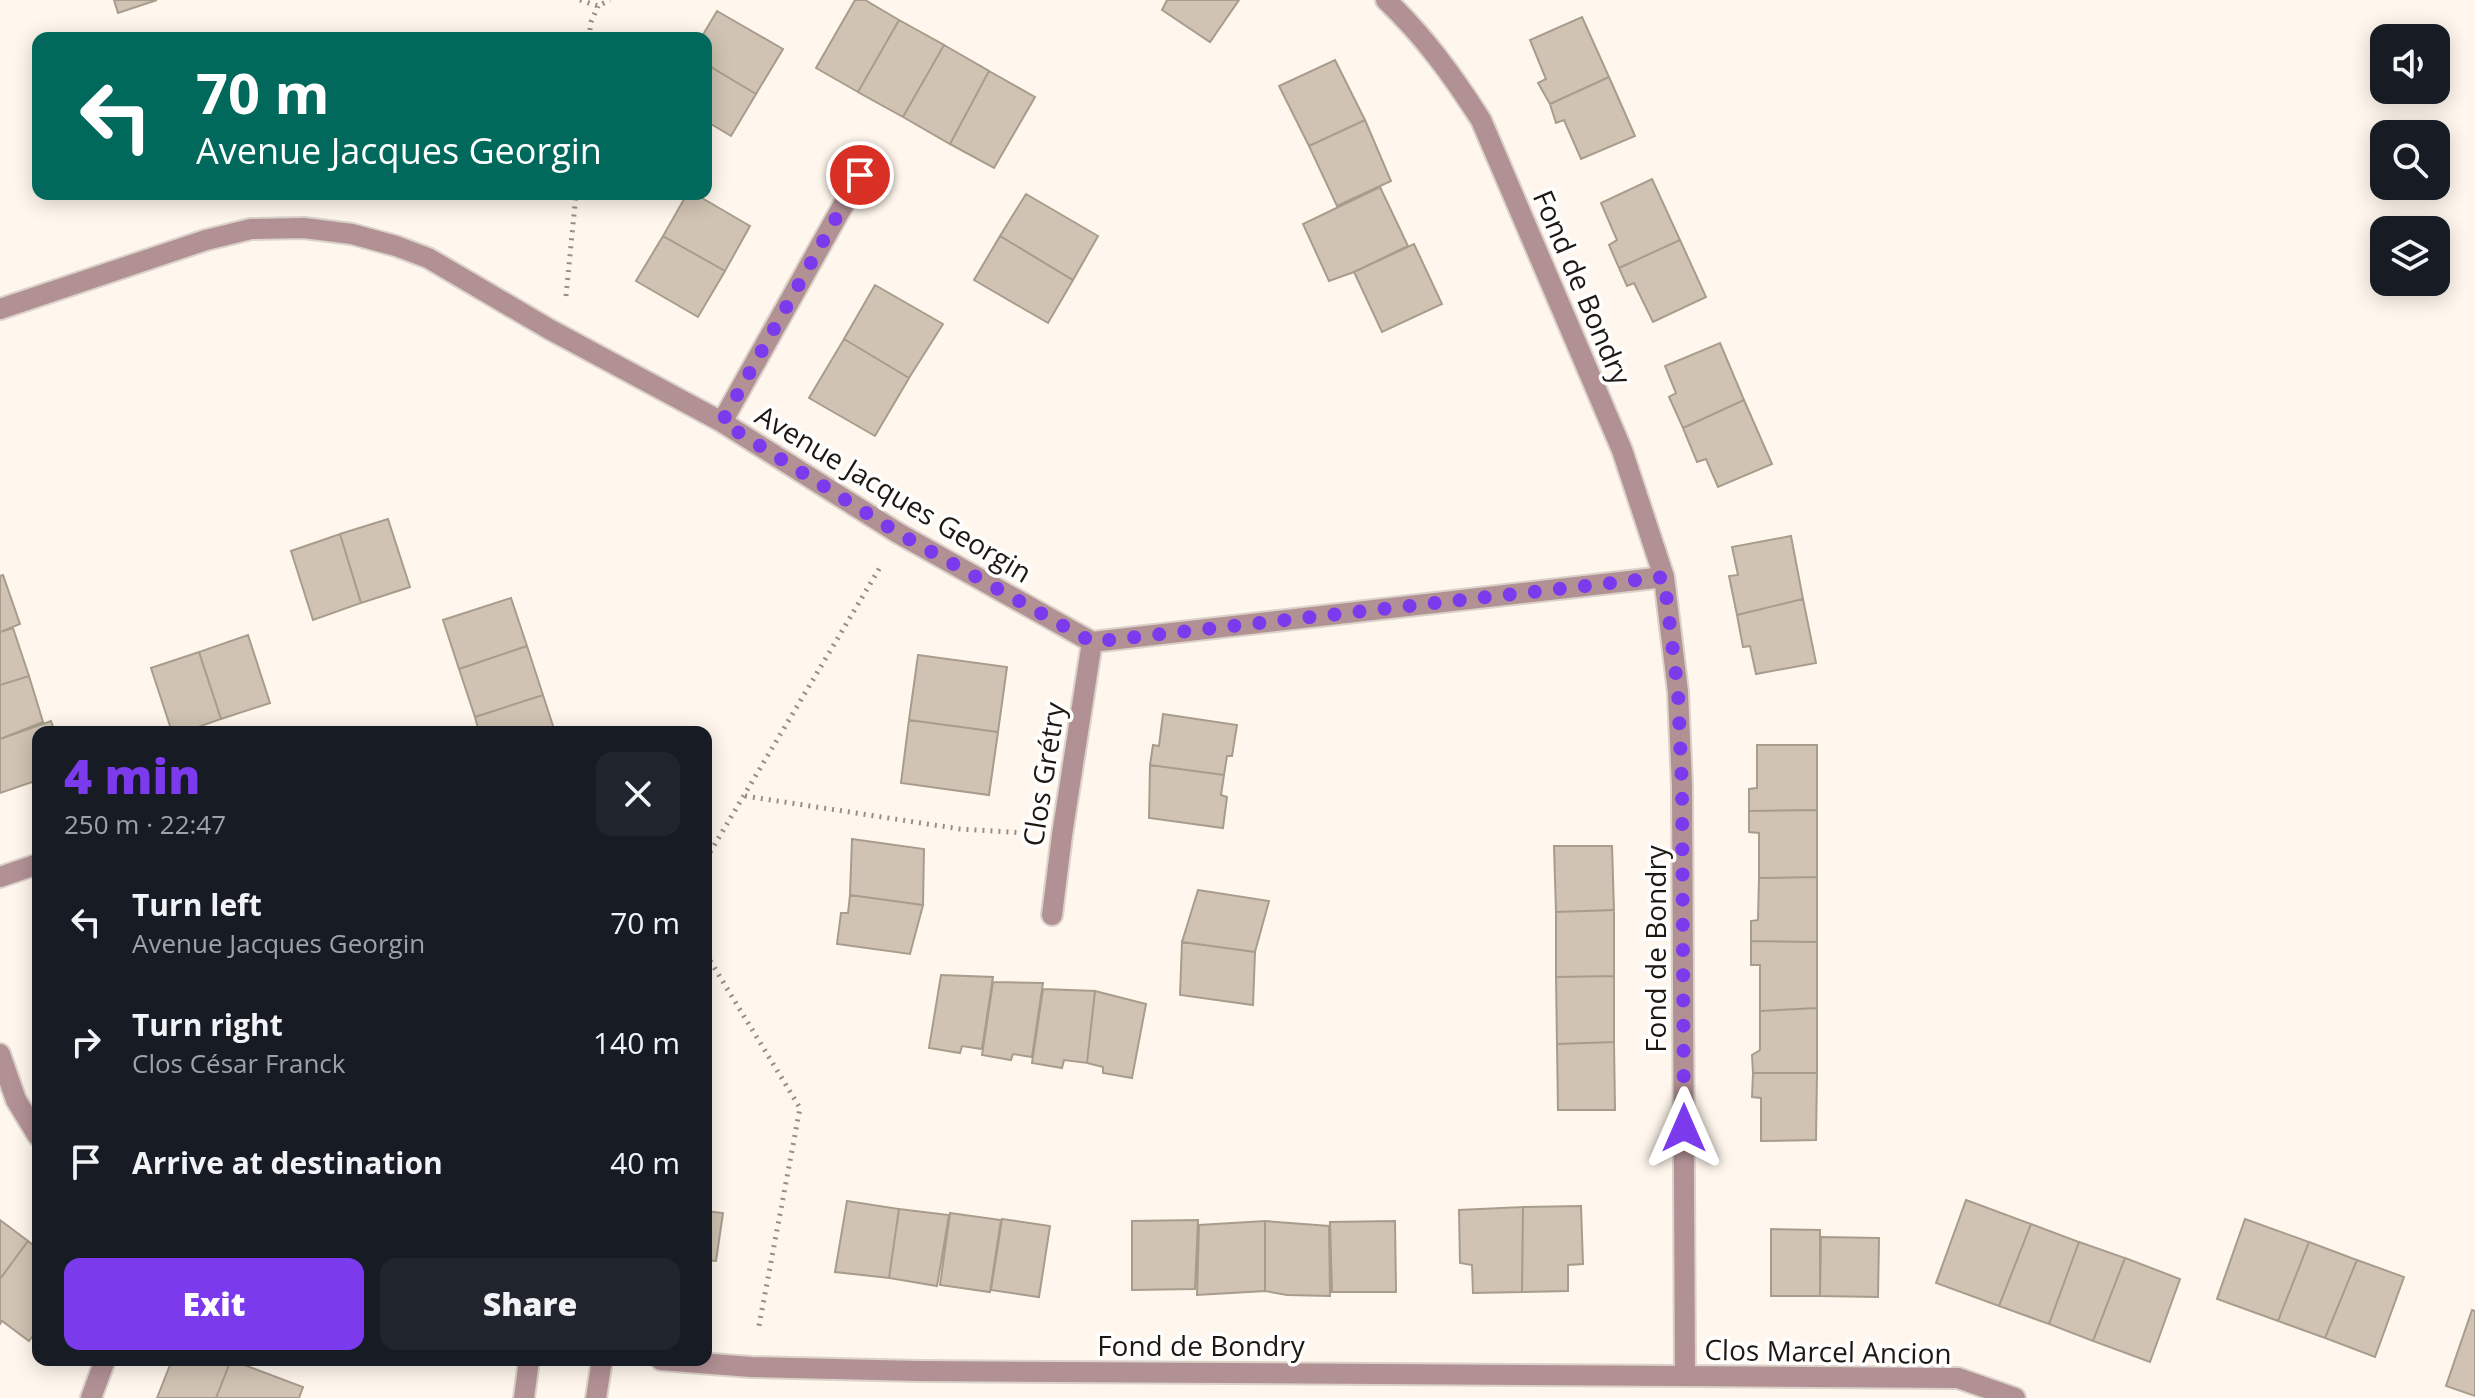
<!DOCTYPE html>
<meta charset="utf-8">
<style>
:root{--surface:#171b24;--page:#20242c;--text:#f1f3f6;--muted:#9ea1a6;--accent:#7c3aed}
body{margin:0;font-family:"Open Sans",sans-serif;background:var(--page);color:var(--text);height:100vh;display:flex;flex-direction:column;font-size:30px;white-space:nowrap}
*{box-sizing:border-box;margin:0}
p{font-size:26px;color:var(--muted)}
.icon{flex:none;width:44px;height:44px;fill:none;stroke:currentColor;stroke-width:2;stroke-linecap:round;stroke-linejoin:round}
.map{position:relative;flex:1;overflow:hidden}
.side{position:absolute;left:32px;top:726px;width:680px;height:640px;display:flex;flex-direction:column;background:var(--surface);border-radius:16px;box-shadow:0 4px 20px #0003}
.side>*{flex:none}
.banner{position:absolute;left:32px;top:32px;width:680px;height:168px;border-radius:16px;box-shadow:0 4px 20px #0003;background:#00695c;color:#fff;overflow:hidden}
.tools{position:absolute;left:2370px;top:24px;display:grid;gap:16px}
.tools a{display:grid;place-items:center;width:80px;height:80px;border-radius:16px;background:var(--surface);box-shadow:0 4px 20px #0003;font-size:40px}
.pin{position:absolute;display:grid;place-items:center;width:68px;height:68px;color:#fff;margin:-34px;border:4px solid #fff;border-radius:50%;box-shadow:0 2px 8px #0007}
.me{position:absolute;width:88px;margin:-44px;rotate:0deg;stroke-linejoin:round;filter:drop-shadow(0 0 6px #0008)}
.turn{display:flex;align-items:center;gap:28px;height:168px;padding:0 32px;font-size:36px}
.turn .icon{width:104px;height:104px;stroke-width:2.5}
.turn b{display:block;font-size:56px;line-height:68px}
.round{display:grid;place-items:center;flex:none;width:84px;height:84px;border-radius:16px;background:var(--page)}
.headline{display:flex;align-items:center;justify-content:space-between;height:136px;padding:0 32px}
h1{font-size:48px;font-weight:800;line-height:60px;color:var(--accent)}
.action{display:flex;gap:16px;margin-top:auto;padding:16px 32px}
.action a{flex:1;height:92px;border-radius:16px;background:var(--accent);color:#fff;font-size:32px;font-weight:800;line-height:92px;text-align:center}
.action a+a{background:var(--page);color:var(--text)}
ul{padding:0;list-style:none}
li{display:flex;align-items:center;gap:24px;height:120px;padding:0 32px}
li div{flex:1}
li b{display:block;font-size:30px}
li em{font-style:normal}
.map>svg:first-child{display:block}
.building{fill:#d0c3b3;stroke:#a89c8c;stroke-width:2}
.lines{fill:none;stroke-linecap:round;stroke-linejoin:round}
.minor-casing{stroke:#dbd3ca;stroke-width:24}
.path{stroke:#968f87;stroke-width:5;stroke-dasharray:2 6;stroke-linecap:butt}
.minor{stroke:#b29195;stroke-width:20}
.route{stroke:#7c3aed;stroke-width:14;stroke-dasharray:0 25.2}
.labels{text-anchor:middle;dominant-baseline:central;stroke-width:7;stroke-linejoin:round;paint-order:stroke}
.street-label{font-size:28px;fill:#1d1812;stroke:#fff}
</style>
<div class="map">
<svg width="2475" height="1398" viewBox="0 0 2475 1398">
<rect width="100%" height="100%" fill="#fff7ed"/>
<path class="building" d="M 114,0 L 157,0 L 118,13 Z
M 855,0 L 865,0 L 899,20 L 858,92 L 816,68 Z
M 1167,0 L 1239,0 L 1210,42 L 1162,10 Z
M 717,11 L 783,49 L 756,94 L 706,64 L 706,38 L 701,38 Z
M 1582,17 L 1609,77 L 1550,104 L 1538,83 L 1546,79 L 1530,40 Z
M 899,20 L 944,45 L 903,117 L 858,92 Z
M 944,45 L 989,71 L 950,144 L 903,117 Z
M 1335,60 L 1365,120 L 1309,146 L 1279,86 Z
M 706,64 L 756,94 L 731,136 L 706,121 Z
M 989,71 L 1035,97 L 994,168 L 950,144 Z
M 1609,77 L 1635,136 L 1581,159 L 1564,120 L 1556,123 L 1550,104 Z
M 1365,120 L 1391,181 L 1337,206 L 1309,146 Z
M 1652,179 L 1680,240 L 1619,268 L 1609,245 L 1617,240 L 1601,203 Z
M 1380,187 L 1408,246 L 1354,272 L 1329,281 L 1303,224 Z
M 687,194 L 695,194 L 750,226 L 725,271 L 663,236 Z
M 1026,194 L 1098,236 L 1073,280 L 1000,236 Z
M 663,236 L 725,271 L 698,317 L 636,281 Z
M 1000,236 L 1073,280 L 1048,323 L 974,280 Z
M 1680,240 L 1706,297 L 1653,322 L 1634,283 L 1627,286 L 1619,268 Z
M 1414,244 L 1442,304 L 1382,332 L 1354,272 Z
M 875,285 L 943,324 L 909,378 L 844,339 Z
M 844,339 L 909,378 L 875,436 L 809,398 Z
M 1720,343 L 1744,400 L 1683,428 L 1669,397 L 1676,393 L 1665,366 Z
M 1744,400 L 1772,464 L 1718,487 L 1706,459 L 1697,462 L 1683,428 Z
M 388,519 L 410,587 L 361,603 L 340,534 Z
M 340,534 L 361,603 L 313,620 L 291,551 Z
M 1791,536 L 1803,599 L 1737,615 L 1729,576 L 1738,575 L 1732,547 Z
M 3,575 L 20,624 L 0,632 L 0,576 Z
M 511,598 L 527,646 L 459,669 L 443,620 Z
M 1803,599 L 1816,663 L 1756,674 L 1750,646 L 1743,647 L 1737,615 Z
M 13,628 L 29,676 L 0,685 L 0,632 Z
M 248,635 L 270,703 L 221,719 L 199,652 Z
M 527,646 L 543,695 L 475,717 L 459,669 Z
M 199,652 L 221,719 L 184,732 L 172,732 L 151,668 Z
M 918,655 L 1007,667 L 998,732 L 909,720 Z
M 29,676 L 43,722 L 0,739 L 0,685 Z
M 543,695 L 555,732 L 479,732 L 475,717 Z
M 1163,714 L 1237,725 L 1232,756 L 1227,756 L 1224,775 L 1150,765 L 1153,745 L 1159,746 Z
M 909,720 L 998,732 L 989,795 L 901,783 Z
M 51,721 L 55,732 L 38,732 L 38,780 L 0,793 L 0,739 Z
M 1757,745 L 1817,745 L 1817,810 L 1749,811 L 1749,789 L 1757,788 Z
M 1150,765 L 1224,775 L 1221,795 L 1227,797 L 1223,828 L 1149,818 Z
M 1817,810 L 1817,877 L 1759,878 L 1759,833 L 1749,832 L 1749,811 Z
M 852,839 L 924,849 L 923,905 L 850,895 Z
M 1554,846 L 1612,846 L 1614,910 L 1556,912 Z
M 1817,877 L 1817,942 L 1751,941 L 1751,921 L 1758,920 L 1759,878 Z
M 1198,890 L 1269,901 L 1255,952 L 1182,942 Z
M 850,895 L 923,905 L 910,954 L 837,944 L 841,913 L 848,913 Z
M 1614,910 L 1614,976 L 1556,977 L 1556,912 Z
M 1751,941 L 1817,942 L 1817,1008 L 1760,1011 L 1760,965 L 1751,965 Z
M 1182,942 L 1255,952 L 1253,1005 L 1180,995 Z
M 941,975 L 993,977 L 982,1049 L 962,1046 L 960,1053 L 929,1048 Z
M 1614,976 L 1614,1042 L 1557,1044 L 1556,977 Z
M 993,982 L 1043,983 L 1032,1057 L 1013,1054 L 1011,1060 L 982,1055 Z
M 1043,989 L 1095,991 L 1087,1063 L 1064,1060 L 1062,1068 L 1032,1063 Z
M 1095,991 L 1146,1004 L 1132,1078 L 1103,1073 L 1103,1067 L 1087,1063 Z
M 1817,1008 L 1817,1073 L 1753,1073 L 1752,1055 L 1760,1050 L 1760,1011 Z
M 1614,1042 L 1615,1110 L 1558,1110 L 1557,1044 Z
M 1753,1073 L 1817,1073 L 1816,1140 L 1761,1141 L 1761,1098 L 1752,1097 Z
M 1966,1200 L 2031,1224 L 1999,1306 L 1936,1283 Z
M 847,1201 L 899,1209 L 889,1278 L 835,1272 Z
M 1581,1206 L 1583,1264 L 1568,1265 L 1568,1291 L 1522,1292 L 1523,1207 Z
M 1523,1207 L 1522,1292 L 1473,1293 L 1472,1265 L 1460,1263 L 1459,1210 Z
M 899,1209 L 949,1215 L 937,1286 L 889,1278 Z
M 706,1211 L 723,1213 L 716,1261 L 706,1260 Z
M 950,1213 L 1001,1220 L 990,1292 L 940,1285 Z
M 1002,1219 L 1050,1226 L 1039,1297 L 991,1290 Z
M 2245,1219 L 2309,1242 L 2278,1321 L 2217,1299 Z
M 0,1220 L 28,1241 L 0,1279 Z
M 1198,1220 L 1195,1289 L 1132,1290 L 1132,1221 Z
M 1265,1221 L 1265,1291 L 1197,1295 L 1199,1225 Z
M 1265,1221 L 1329,1226 L 1330,1296 L 1287,1295 L 1265,1291 Z
M 1395,1221 L 1396,1292 L 1332,1292 L 1330,1222 Z
M 2031,1224 L 2079,1242 L 2049,1324 L 1999,1306 Z
M 1771,1229 L 1820,1230 L 1820,1296 L 1771,1296 Z
M 1821,1237 L 1879,1238 L 1878,1297 L 1820,1296 Z
M 28,1241 L 38,1249 L 38,1329 L 29,1341 L 2,1321 L 0,1324 L 0,1279 Z
M 2079,1242 L 2125,1258 L 2093,1341 L 2049,1324 Z
M 2309,1242 L 2357,1260 L 2325,1338 L 2278,1321 Z
M 2125,1258 L 2180,1279 L 2150,1362 L 2093,1341 Z
M 2357,1260 L 2404,1277 L 2375,1357 L 2325,1338 Z
M 2472,1310 L 2475,1311 L 2475,1396 L 2446,1386 Z
M 172,1360 L 231,1360 L 216,1398 L 157,1398 Z
M 231,1360 L 303,1387 L 299,1398 L 216,1398 Z"/>
<g class="lines">
<defs>
<path id="minor" d="M 0,309 L 206,240 L 251,229 L 304,228 L 352,234 L 396,246 L 428,258 L 549,329 L 722,422 L 898,533 L 1092,642 L 1664,577
M 722,422 L 860,175
M 0,877 L 38,864
M 1052,915 L 1062,835 L 1092,642
M 0,1054 L 16,1100 L 38,1136
M 661,1360 L 751,1367 L 919,1371 L 1685,1376 L 1682,787 L 1678,692 L 1664,577 L 1622,450 L 1481,120 C 1453,76 1424,36 1386,0
M 1685,1376 L 1958,1378 L 2015,1398
M 91,1398 L 105,1360
M 524,1398 L 529,1360
M 596,1398 L 602,1360"/>
</defs>
<use href="#minor" class="minor-casing"/>
<path class="path" d="M 580,0 L 598,6 L 610,0
M 589,38 L 591,22 L 598,6
M 566,296 L 576,194
M 745,796 L 960,829 L 1026,833
M 706,859 L 882,564
M 706,954 L 800,1108 L 758,1331"/>
<use href="#minor" class="minor"/>
</g>
<g class="lines">
<path class="route" d="M 860,175 L 722,422 L 898,533 L 1092,642 L 1664,577 L 1678,692 L 1682,787 L 1684,1128"/>
</g>
<g class="labels">
<g class="street-label">
<text transform="translate(1583 287) rotate(67)">Fond de Bondry</text>
<text transform="translate(894 493) rotate(31)">Avenue Jacques Georgin</text>
<text transform="translate(1043 774) rotate(-81)">Clos Grétry</text>
<text transform="translate(1655 949) rotate(-90)">Fond de Bondry</text>
<text x="1201" y="1345">Fond de Bondry</text>
<text transform="translate(1828 1351) rotate(1)">Clos Marcel Ancion</text>
</g>
</g>
</svg>
<div class="tools">
<a><svg class="icon" aria-label="sound" viewBox="0 0 24 24"><path d="M4 9h4l5-4v14l-5-4H4zM17 9q2 3 0 6"/></svg></a>
<a><svg class="icon" aria-label="search" viewBox="0 0 24 24"><circle cx="10" cy="10" r="6"/><path d="M15 15l6 6"/></svg></a>
<a><svg class="icon" aria-label="layers" viewBox="0 0 24 24"><path d="M12 4l9 5-9 5-9-5zM3 14l9 5 9-5"/></svg></a>
</div>
<div class="pin" style="left:860px;top:175px;background:#d93025"><svg class="icon" aria-label="arrive" viewBox="0 0 24 24"><path d="M6 21V4h12l-3 4 3 4H6"/></svg></div>
<svg class="me" style="left:1684px;top:1128px" viewBox="-20 -20 40 40"><path d="M0-17L14 15 0 8-14 15z" fill="#7c3aed" stroke="#fff" stroke-width="4"/></svg>
<div class="banner">
<div class="turn"><svg class="icon" aria-label="left" viewBox="0 0 24 24"><path d="M17 20v-9H6M10 6l-5 5 5 5"/></svg><div><b>70 m</b>Avenue Jacques Georgin</div></div>
</div>
<section class="side">
<div class="headline"><div><h1>4 min</h1><p>250 m · 22:47</p></div><a class="round"><svg class="icon" aria-label="close" viewBox="0 0 24 24"><path d="M6 6l12 12M18 6L6 18"/></svg></a></div>
<ul>
<li><svg class="icon" aria-label="left" viewBox="0 0 24 24"><path d="M17 20v-9H6M10 6l-5 5 5 5"/></svg><div><b>Turn left</b><p>Avenue Jacques Georgin</p></div><em>70 m</em></li>
<li><svg class="icon" aria-label="right" viewBox="0 0 24 24"><path d="M7 20v-9h11M14 6l5 5-5 5"/></svg><div><b>Turn right</b><p>Clos César Franck</p></div><em>140 m</em></li>
<li><svg class="icon" aria-label="arrive" viewBox="0 0 24 24"><path d="M6 21V4h12l-3 4 3 4H6"/></svg><div><b>Arrive at destination</b></div><em>40 m</em></li>
</ul>
<div class="action"><a>Exit</a><a>Share</a></div>
</section>
</div>
